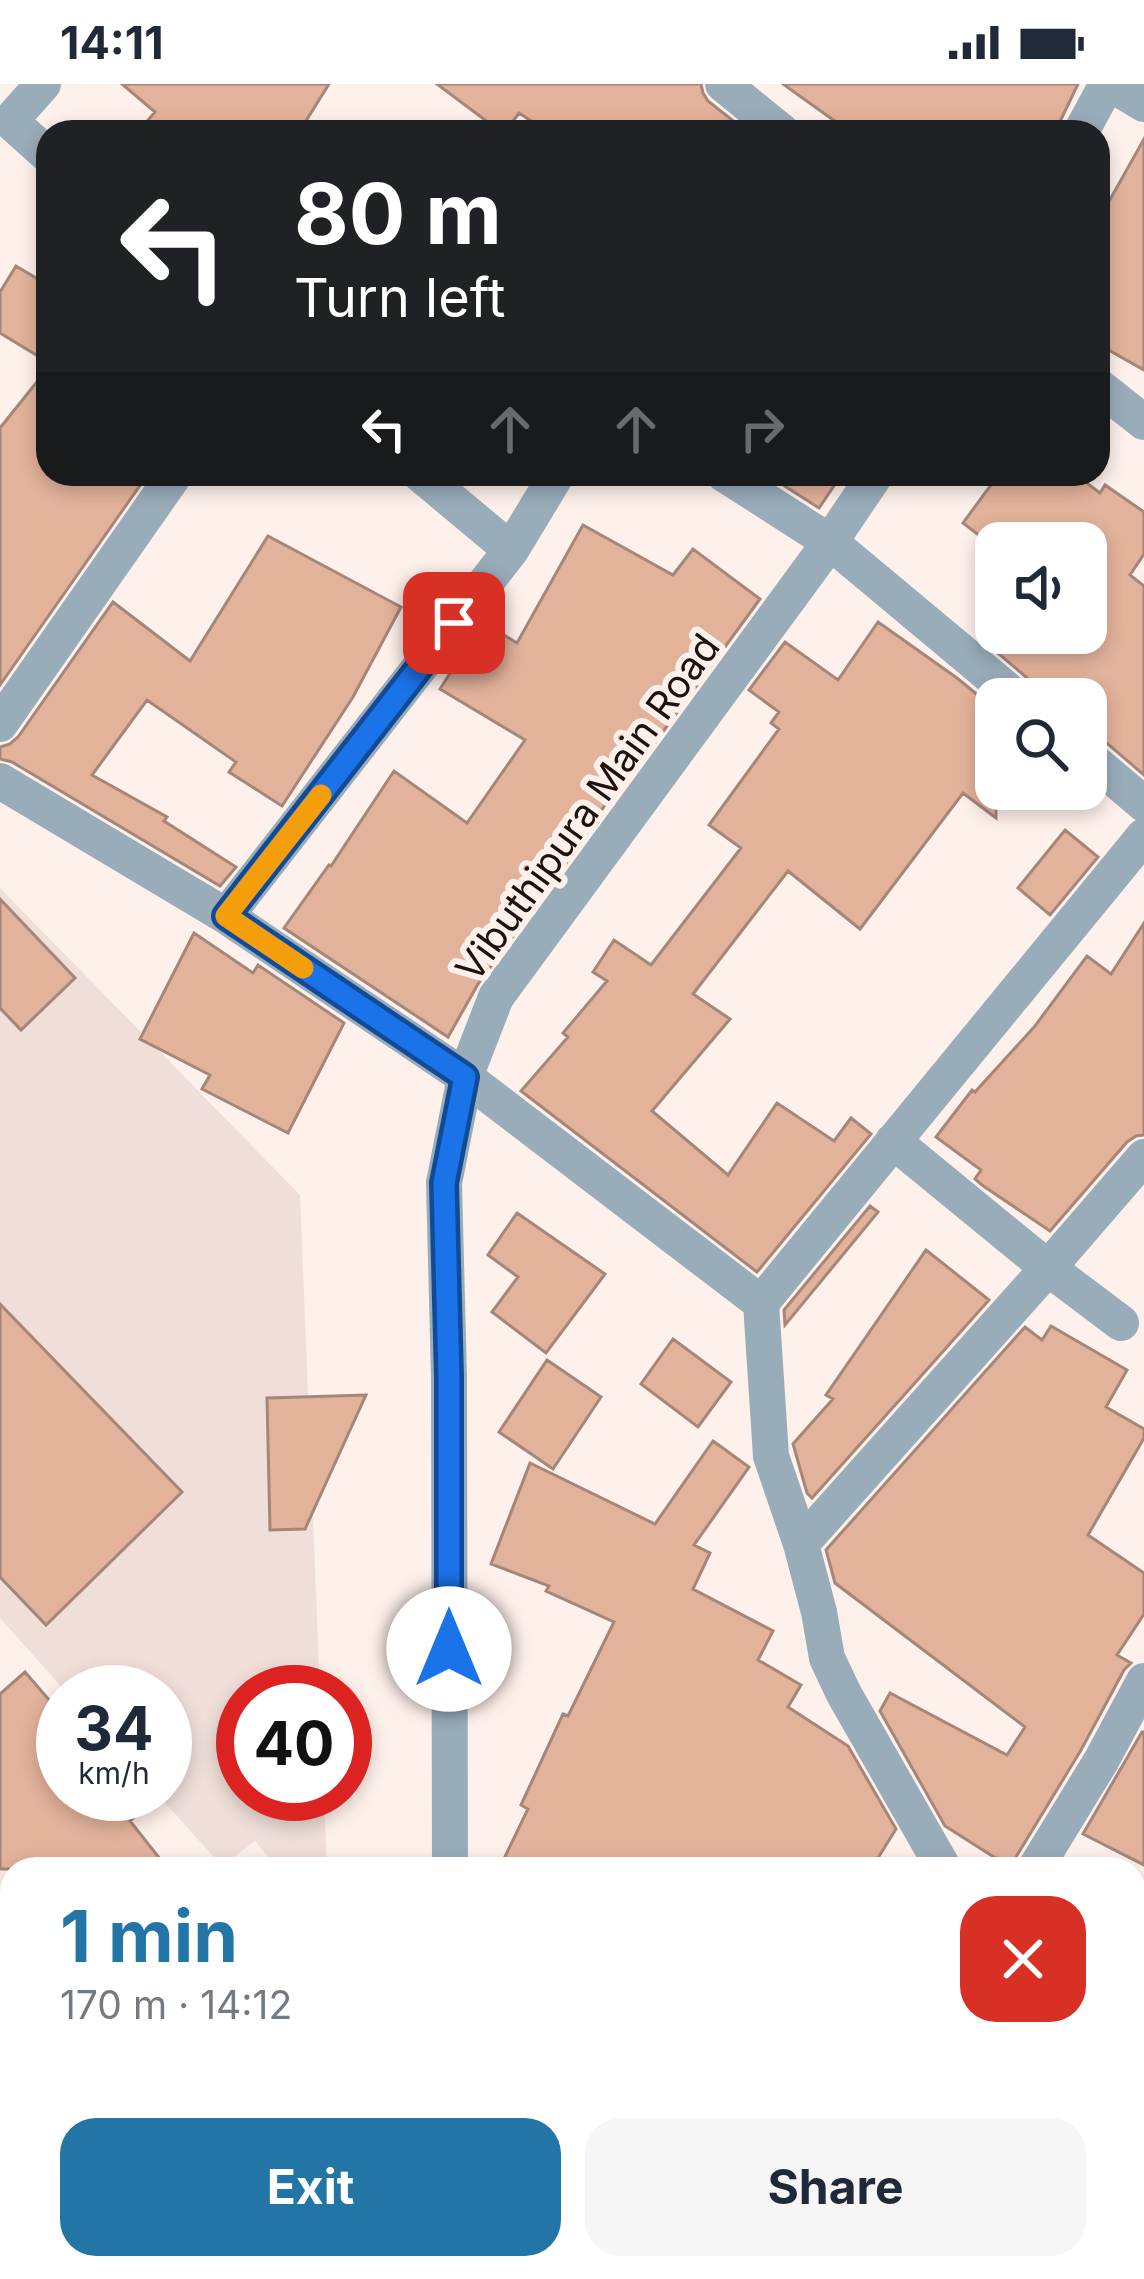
<!DOCTYPE html>
<meta charset="utf-8">
<style>
:root{--surface:#fff;--page:#f6f6f7;--text:#1f2937;--muted:#747a83;--accent:#2375a6}
body{margin:0;font-family:Inter,sans-serif;background:var(--page);color:var(--text);height:100vh;display:flex;flex-direction:column;font-size:45px;white-space:nowrap}
*{box-sizing:border-box;margin:0}
p{font-size:39px;color:var(--muted)}
.icon{flex:none;width:66px;height:66px;fill:none;stroke:currentColor;stroke-width:2;stroke-linecap:round;stroke-linejoin:round}
.map{position:relative;flex:1;overflow:hidden}
.side{position:absolute;left:0px;top:1773px;width:1146px;height:423px;display:flex;flex-direction:column;background:var(--surface);border-radius:36px 36px 0 0;box-shadow:0 6px 18px #0003}
.side>*{flex:none}
.hud{position:absolute;left:36px;top:36px;width:1074px;height:366px;border-radius:36px;box-shadow:0 6px 18px #0003;background:#202124;color:#fff;overflow:hidden}
.tools{position:absolute;left:975px;top:438px;display:grid;gap:24px}
.tools a{display:grid;place-items:center;width:132px;height:132px;border-radius:24px;background:var(--surface);box-shadow:0 6px 18px #0003;font-size:60px}
.speed{position:absolute;left:36px;top:1581px;display:flex;gap:24px;font-size:60px;font-weight:700;text-align:center}
.speed>*{display:grid;place-content:center;width:156px;height:156px;border-radius:50%;background:var(--surface);box-shadow:0 6px 18px #0003;line-height:1}
.speed small{font-size:30px;font-weight:400}
.speed .limit{border:18px solid #d22;background:#fff;color:#111}
.pin{position:absolute;display:grid;place-items:center;width:102px;height:102px;color:#fff;margin:-51px;border-radius:24px;box-shadow:0 6px 18px #0006}
.me{position:absolute;width:132px;margin:-66px;rotate:0deg;stroke-linejoin:round;filter:drop-shadow(0 0 9px #0008)}
.turn{display:flex;align-items:center;gap:42px;height:252px;padding:0 60px;font-size:54px}
.turn .icon{width:156px;height:156px;stroke-width:2.5}
.turn b{display:block;font-size:84px;line-height:102px}
.lanes{display:flex;align-items:center;height:114px;padding:0 60px;background:#0003;justify-content:center;gap:60px;direction:ltr}
.lanes .off{opacity:.35}
.round{display:grid;place-items:center;flex:none;width:126px;height:126px;border-radius:36px;background:var(--page)}
.summary{display:flex;align-items:center;justify-content:space-between;height:204px;padding:0 60px}
h1{font-size:72px;font-weight:700;line-height:90px;color:var(--accent)}
.cta{display:flex;gap:24px;margin-top:auto;padding:24px 60px}
.cta a{flex:1;height:138px;border-radius:36px;background:var(--accent);color:#fff;font-size:48px;font-weight:700;line-height:138px;text-align:center}
.cta a+a{background:var(--page);color:var(--text)}
.status{display:flex;justify-content:space-between;align-items:center;height:84px;padding:0 60px;background:var(--surface);direction:ltr}
.status svg{height:33px;fill:currentColor}
.map>svg:first-child{display:block}
.built{fill:#f0dfd8}
.building{fill:#e3b29b;stroke:#a58678;stroke-width:3}
.lines{fill:none;stroke-linecap:round;stroke-linejoin:round}
.minor{stroke:#99acba;stroke-width:36}
.route-casing{stroke:#114b97;stroke-width:30}
.route{stroke:#1a73e8;stroke-width:21}
.slow{stroke:#f59e0b;stroke-width:21}
.labels{text-anchor:middle;dominant-baseline:central;stroke-width:12;stroke-linejoin:round;paint-order:stroke}
.street-label{font-size:39px;fill:#1e120d;stroke:#fef0ea}
</style>
<div class="status"><b>14:11</b><svg viewBox="0 0 49 12"><path d="M0 12V9h3v3zM5 12V6h3v6zM10 12V3h3v9zM15 12V0h3v12zM26 1h20v11H26zM47 4h2v5h-2z"/></svg></div>
<div class="map">
<svg width="1144" height="2195" viewBox="0 0 1144 2195">
<rect width="100%" height="100%" fill="#fef0ea"/>
<path class="built" d="M 0,804 L 300,1111 L 320,1608 L 243,1608 L 243,1710 L 324,1710 L 327,1785 L 278,1785 L 255,1757 L 222,1782 L 157,1710 L 165,1710 L 165,1608 L 66,1608 L 0,1534 Z"/>
<path class="building" d="M 122,0 L 329,0 L 299,48 L 138,48 L 155,28 Z
M 437,0 L 701,0 L 703,9 L 708,17 L 741,43 L 738,48 L 548,48 L 519,29 L 505,48 L 501,48 Z
M 783,0 L 1078,0 L 1055,48 L 850,48 Z
M 1144,55 L 1144,286 L 1098,260 L 1098,137 Z
M 16,182 L 48,201 L 48,278 L 0,249 L 0,208 Z
M 48,284 L 48,390 L 148,390 L 0,601 L 0,344 Z
M 766,390 L 842,390 L 819,424 Z
M 999,390 L 1075,390 L 1100,409 L 1105,401 L 1144,428 L 1144,470 L 1130,491 L 1144,502 L 1144,691 L 1101,654 L 1086,649 L 1086,615 L 1040,615 L 1039,606 L 1032,598 L 993,565 L 1005,549 L 1086,549 L 1086,459 L 989,459 L 963,439 Z
M 583,441 L 673,491 L 693,465 L 760,515 L 651,664 L 632,687 L 629,685 L 565,781 L 478,900 L 448,953 L 284,844 L 329,781 L 331,782 L 394,687 L 467,739 L 525,656 L 440,605 L 483,538 L 517,559 Z
M 268,452 L 401,523 L 353,613 L 282,722 L 229,688 L 236,678 L 147,616 L 92,691 L 167,733 L 164,737 L 236,783 L 220,802 L 12,678 L 0,675 L 0,663 L 10,660 L 18,653 L 113,518 L 190,577 Z
M 878,538 L 957,594 L 996,626 L 996,734 L 963,709 L 860,845 L 788,787 L 693,910 L 730,935 L 652,1027 L 728,1091 L 777,1019 L 834,1057 L 851,1034 L 871,1050 L 757,1188 L 521,1007 L 568,953 L 563,949 L 607,897 L 593,888 L 614,856 L 651,881 L 741,764 L 709,741 L 779,645 L 771,639 L 779,628 L 749,606 L 785,558 L 838,596 Z
M 1065,746 L 1098,773 L 1050,831 L 1018,804 Z
M 0,815 L 75,894 L 21,946 L 0,924 Z
M 1144,839 L 1144,1051 L 1136,1052 L 1127,1058 L 1050,1147 L 982,1101 L 975,1095 L 981,1086 L 936,1053 L 972,1006 L 975,1008 L 1035,942 L 1087,872 L 1111,890 Z
M 194,849 L 253,889 L 258,881 L 344,939 L 288,1049 L 202,1005 L 210,991 L 140,955 Z
M 870,1122 L 878,1128 L 785,1241 L 784,1226 Z
M 517,1129 L 605,1190 L 546,1269 L 492,1228 L 518,1193 L 488,1171 Z
M 926,1166 L 989,1216 L 812,1414 L 807,1409 L 793,1360 L 833,1315 L 826,1311 Z
M 0,1220 L 182,1408 L 46,1541 L 0,1493 Z
M 1051,1242 L 1127,1286 L 1106,1323 L 1144,1345 L 1144,1354 L 1088,1451 L 1144,1489 L 1144,1530 L 1117,1571 L 1131,1579 L 1124,1586 L 1081,1666 L 1016,1773 L 1013,1785 L 945,1742 L 880,1627 L 890,1609 L 1007,1671 L 1025,1643 L 835,1499 L 826,1466 L 1025,1243 L 1042,1256 Z
M 673,1255 L 731,1298 L 698,1343 L 641,1300 Z
M 547,1276 L 601,1313 L 553,1385 L 499,1348 Z
M 366,1311 L 305,1445 L 270,1446 L 267,1314 Z
M 713,1357 L 749,1383 L 694,1461 L 710,1469 L 693,1505 L 773,1547 L 758,1576 L 801,1601 L 788,1623 L 848,1662 L 896,1745 L 871,1785 L 499,1785 L 528,1725 L 521,1721 L 563,1630 L 568,1632 L 614,1538 L 546,1507 L 549,1502 L 491,1480 L 530,1379 L 655,1440 Z
M 25,1588 L 63,1632 L 63,1710 L 161,1710 L 130,1737 L 168,1785 L 0,1785 L 0,1610 Z
M 1142,1648 L 1144,1648 L 1144,1781 L 1083,1750 Z"/>
<g class="lines">
<path class="minor" d="M 43,0 L 10,37 L 48,71
M 723,0 L 782,48
M 1111,0 L 1144,20
M 1081,48 L 1107,0
M 1098,302 L 1144,338
M 420,390 L 511,466
M 724,390 L 830,458 L 1018,615
M 0,640 L 175,390
M 1086,671 L 1144,720
M 0,697 L 226,832 L 465,993 L 761,1219 L 771,1372 L 801,1460 L 819,1528 L 827,1574 L 844,1610 L 944,1785
M 226,832 L 511,466 L 557,390
M 893,1057 L 1048,1184 L 1121,1239
M 761,1219 L 1144,752
M 801,1460 L 1048,1184 L 1144,1073
M 450,1785 L 449,1294 L 444,1099 L 465,993 L 496,913 L 830,458 L 876,390
M 1035,1785 L 1101,1677 L 1144,1597
M 0,1887 L 12,1902
M 1134,1910 L 1144,1914
M 412,2184 L 425,2195
M 797,2184 L 812,2195
M 236,2195 L 248,2184"/>
</g>
<g class="lines">
<defs>
<path id="route" d="M 449,1565 L 449,1294 L 444,1099 L 465,993 L 226,832 L 454,539"/>
</defs>
<use href="#route" class="route-casing"/>
<use href="#route" class="route"/>
<path class="slow" d="M 303,884 L 226,832 L 321,711"/>
</g>
<g class="labels">
<g class="street-label">
<text transform="translate(587 723) rotate(-54)">Vibuthipura Main Road</text>
</g>
</g>
</svg>
<div class="tools">
<a><svg class="icon" aria-label="sound" viewBox="0 0 24 24"><path d="M4 9h4l5-4v14l-5-4H4zM17 9q2 3 0 6"/></svg></a>
<a><svg class="icon" aria-label="search" viewBox="0 0 24 24"><circle cx="10" cy="10" r="6"/><path d="M15 15l6 6"/></svg></a>
</div>
<div class="speed"><div>34<small>km/h</small></div><div class="limit">40</div></div>
<div class="pin" style="left:454px;top:539px;background:#d93025"><svg class="icon" aria-label="arrive" viewBox="0 0 24 24"><path d="M6 21V4h12l-3 4 3 4H6"/></svg></div>
<svg class="me" style="left:449px;top:1565px" viewBox="-20 -20 40 40"><circle r="19" fill="#fff"/><path d="M0-13L10 11 0 6-10 11z" fill="#1a73e8"/></svg>
<div class="hud">
<div class="turn"><svg class="icon" aria-label="left" viewBox="0 0 24 24"><path d="M17 20v-9H6M10 6l-5 5 5 5"/></svg><div><b>80 m</b>Turn left</div></div>
<div class="lanes"><svg class="icon" aria-label="left" viewBox="0 0 24 24"><path d="M17 20v-9H6M10 6l-5 5 5 5"/></svg><svg class="icon off" aria-label="ahead" viewBox="0 0 24 24"><path d="M12 20V5M6 11l6-6 6 6"/></svg><svg class="icon off" aria-label="ahead" viewBox="0 0 24 24"><path d="M12 20V5M6 11l6-6 6 6"/></svg><svg class="icon off" aria-label="right" viewBox="0 0 24 24"><path d="M7 20v-9h11M14 6l5 5-5 5"/></svg></div>
</div>
<section class="side">
<div class="summary"><div><h1>1 min</h1><p>170 m · 14:12</p></div><a class="round" style="background:#d93025;color:#fff"><svg class="icon" aria-label="close" viewBox="0 0 24 24"><path d="M6 6l12 12M18 6L6 18"/></svg></a></div>
<div class="cta"><a>Exit</a><a>Share</a></div>
</section>
</div>
